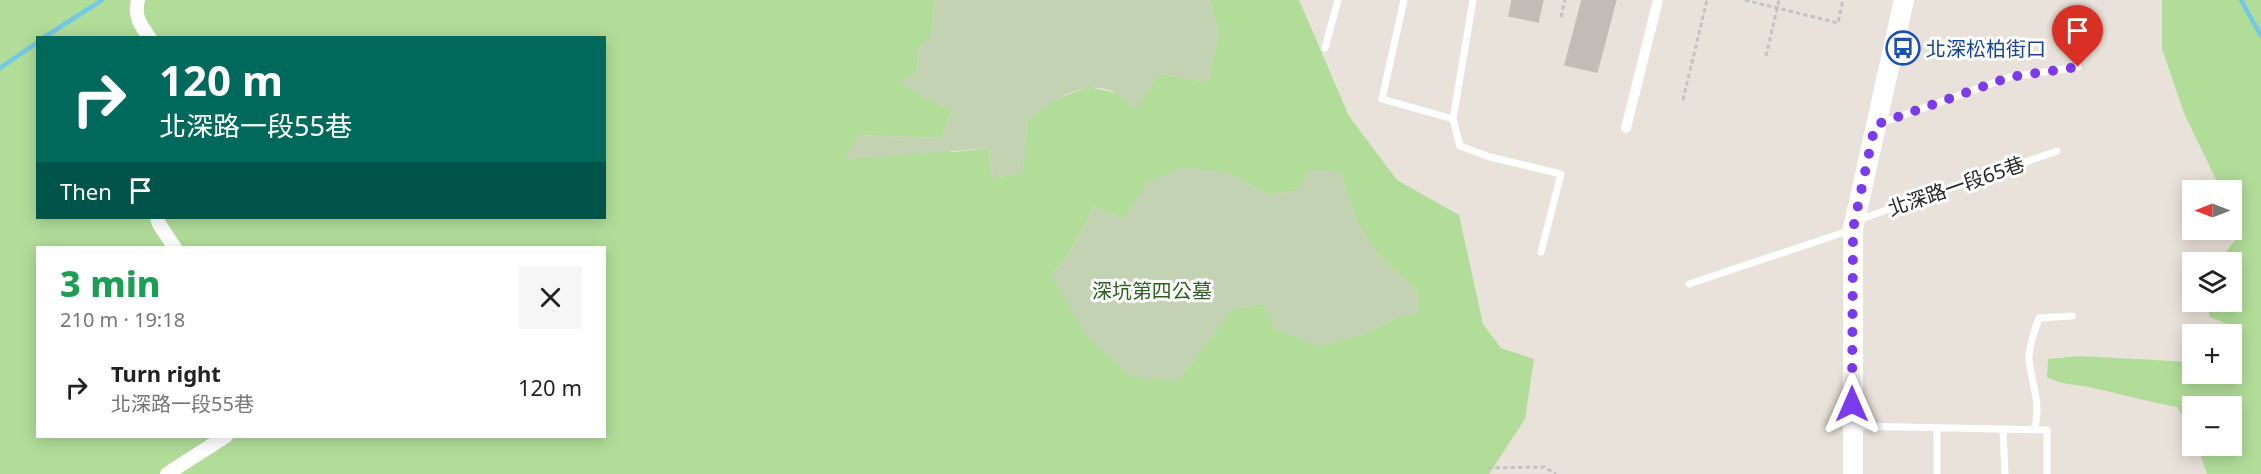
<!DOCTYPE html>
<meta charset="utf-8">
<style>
:root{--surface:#fff;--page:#f6f6f6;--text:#222;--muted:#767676}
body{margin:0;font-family:"Noto Sans","Noto Sans TC",sans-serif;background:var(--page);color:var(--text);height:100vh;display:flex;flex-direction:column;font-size:22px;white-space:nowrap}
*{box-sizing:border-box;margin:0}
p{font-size:20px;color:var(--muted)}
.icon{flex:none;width:33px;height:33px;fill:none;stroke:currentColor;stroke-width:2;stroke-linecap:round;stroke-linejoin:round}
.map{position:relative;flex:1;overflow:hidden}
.details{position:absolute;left:36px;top:246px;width:570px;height:192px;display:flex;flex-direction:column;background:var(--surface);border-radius:0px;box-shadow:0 3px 15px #0003}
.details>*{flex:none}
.hud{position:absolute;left:36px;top:36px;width:570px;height:183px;border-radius:0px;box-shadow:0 3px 15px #0003;background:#00695c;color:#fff;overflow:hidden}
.needle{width:39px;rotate:270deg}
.buttons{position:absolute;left:2182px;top:180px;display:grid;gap:12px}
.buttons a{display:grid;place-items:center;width:60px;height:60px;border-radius:0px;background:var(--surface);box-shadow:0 3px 15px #0003;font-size:30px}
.pin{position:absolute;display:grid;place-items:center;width:51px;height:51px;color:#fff;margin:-62px -26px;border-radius:50% 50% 50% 0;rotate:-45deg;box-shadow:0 0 6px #0007}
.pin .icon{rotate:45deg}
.me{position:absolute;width:66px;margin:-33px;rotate:0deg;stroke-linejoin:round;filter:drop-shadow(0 0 4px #0008)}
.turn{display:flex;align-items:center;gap:21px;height:126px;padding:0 24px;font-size:27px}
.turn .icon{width:78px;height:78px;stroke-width:2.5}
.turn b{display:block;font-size:42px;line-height:51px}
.then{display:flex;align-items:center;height:57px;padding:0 24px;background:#0003;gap:12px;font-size:22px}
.round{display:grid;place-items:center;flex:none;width:63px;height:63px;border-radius:0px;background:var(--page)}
.head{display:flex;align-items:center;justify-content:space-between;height:102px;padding:0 24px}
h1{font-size:36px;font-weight:800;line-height:45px;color:#1e9e55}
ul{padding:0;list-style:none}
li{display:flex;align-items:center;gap:18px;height:78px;padding:0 24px}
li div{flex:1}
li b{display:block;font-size:22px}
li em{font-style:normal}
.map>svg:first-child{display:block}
.green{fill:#b1dd99;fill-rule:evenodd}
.cemetery{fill:#c2d2b2}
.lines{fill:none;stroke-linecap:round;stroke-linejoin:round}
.stream{stroke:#72c9e6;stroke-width:4.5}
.building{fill:#c1bcb6;stroke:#c4beb4;stroke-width:1.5}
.path{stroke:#c3c3c3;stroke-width:3;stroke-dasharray:4.5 3;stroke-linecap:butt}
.service{stroke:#fff;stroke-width:7}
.pedestrian{stroke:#fff;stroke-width:10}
.minor{stroke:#fff;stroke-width:14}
.secondary{stroke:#fff;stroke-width:20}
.route{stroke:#7c3aed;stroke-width:10;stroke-dasharray:0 18}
.labels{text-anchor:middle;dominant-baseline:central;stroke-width:6;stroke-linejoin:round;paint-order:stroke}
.transit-label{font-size:20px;fill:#164399;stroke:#fff;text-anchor:start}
.street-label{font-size:20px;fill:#272727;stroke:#fff}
.park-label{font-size:20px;fill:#2c5f1d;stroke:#fff}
</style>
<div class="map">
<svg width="2261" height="474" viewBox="0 0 2261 474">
<rect width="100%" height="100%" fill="#e9e2da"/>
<path class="green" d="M 0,0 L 935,0 L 931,35 L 918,50 L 917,71 L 923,97 L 952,110 L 941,138 L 858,135 L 953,152 L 988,148 L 993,178 L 1023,173 L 1027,122 L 1051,101 L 1088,87 L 1117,93 L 1161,74 L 1208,82 L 1219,31 L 1209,0 L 1299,0 L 1349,116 L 1397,180 L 1459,215 L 1483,324 L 1501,348 L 1534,359 L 1525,419 L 1489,474 L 0,474 ZM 38,38 L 604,38 L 604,218 L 38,218 ZM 1226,172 L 1269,195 L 1295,191 L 1340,172 L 1359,227 L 1382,259 L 1417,291 L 1396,318 L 1361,335 L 1276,329 L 1263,304 L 1231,310 L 1178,381 L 1051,275 L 1067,257 L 1094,207 L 1123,219 ZM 38,248 L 604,248 L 604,436 L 38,436 Z
M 2162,0 L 2261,0 L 2261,474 L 2207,474 L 2197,446 L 2232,446 L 2232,406 L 2193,406 L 2193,435 L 2177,407 C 2150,402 2124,395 2098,389 C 2079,384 2064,386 2047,377 L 2048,359 L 2079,356 L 2193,362 L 2193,374 L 2232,374 L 2232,354 L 2235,353 L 2238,328 L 2210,317 L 2206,302 L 2232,302 L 2232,262 L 2219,262 L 2238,236 L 2232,218 L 2232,190 L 2221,190 L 2184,113 L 2162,49 Z"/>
<path class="cemetery" d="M 935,0 L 1209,0 L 1219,31 L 1208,82 L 1161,74 L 1135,109 C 1130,104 1123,97 1117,93 C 1084,77 1050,101 1027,122 L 1023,173 L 993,178 L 988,148 L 844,160 L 858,135 L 941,138 L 952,110 L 923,97 L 900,82 L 917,71 L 918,50 L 931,34 Z
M 1183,167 L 1226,172 L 1269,195 L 1295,191 L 1311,169 L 1341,172 L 1359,227 L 1382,259 L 1417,291 L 1418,314 L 1396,318 L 1361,335 L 1321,347 L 1276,329 L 1262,304 L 1231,310 L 1178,381 L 1132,377 L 1086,335 L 1051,275 L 1067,257 L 1094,207 L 1123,219 L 1149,181 Z"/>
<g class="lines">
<path class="stream" d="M 2241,0 L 2261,36
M 43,38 L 102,0
M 0,68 L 38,42"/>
</g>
<path class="building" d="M 1512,0 L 1543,0 L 1538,22 L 1509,16 Z
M 1582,0 L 1616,0 L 1597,72 L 1565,65 Z"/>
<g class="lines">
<path class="path" d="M 1745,0 L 1838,23 L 1843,0
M 1561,17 L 1565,0
M 1766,56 L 1779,0
M 1683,100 L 1707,0
M 1488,468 L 1544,467 L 1556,474"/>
<path class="service" d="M 1404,0 L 1382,99 L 1453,119
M 1473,0 L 1453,119 L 1460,146 L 1490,157 L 1561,174 L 1541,252
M 1325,48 L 1338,0
M 1879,124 L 2010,77 L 2078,67
M 1858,220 L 2057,151
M 1689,284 L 1851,230
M 1855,426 L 2047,430 L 2047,474
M 1937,428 L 1937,474
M 2003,429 L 2005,474
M 2034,430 C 2042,405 2032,385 2029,360 C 2028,347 2035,330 2039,318 L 2072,316"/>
<path class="pedestrian" d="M 1626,128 L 1658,0"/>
<path class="minor" d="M 138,0 C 134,16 140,25 150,38
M 157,218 L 159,224 L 175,248
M 167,474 L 226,436"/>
<path class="secondary" d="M 1853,474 L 1853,229 L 1904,0"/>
</g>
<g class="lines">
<path class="route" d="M 1852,404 L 1853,229 L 1875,125 L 2010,77 L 2078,67"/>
</g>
<defs>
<symbol id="bus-ring" viewBox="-11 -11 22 22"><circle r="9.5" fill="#fff" stroke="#1a4fb4" stroke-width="1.5"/><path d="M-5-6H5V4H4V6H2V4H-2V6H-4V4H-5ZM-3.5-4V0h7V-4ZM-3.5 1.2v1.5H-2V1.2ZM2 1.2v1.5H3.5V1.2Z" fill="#1a4fb4"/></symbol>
</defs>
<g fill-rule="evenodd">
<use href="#bus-ring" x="1884" y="29" width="38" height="38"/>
</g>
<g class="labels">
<g class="transit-label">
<text x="1926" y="48">北深松柏街口</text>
</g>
<g class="street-label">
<text transform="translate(1956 186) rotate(-19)">北深路一段65巷</text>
</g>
<g class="park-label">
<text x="1152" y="290">深坑第四公墓</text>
</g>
</g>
</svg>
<div class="buttons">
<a><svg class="needle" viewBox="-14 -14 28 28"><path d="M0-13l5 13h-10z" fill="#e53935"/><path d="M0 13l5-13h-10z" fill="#767676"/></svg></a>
<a><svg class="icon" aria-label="layers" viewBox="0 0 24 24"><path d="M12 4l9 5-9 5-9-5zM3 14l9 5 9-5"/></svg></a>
<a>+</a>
<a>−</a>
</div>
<div class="pin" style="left:2078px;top:67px;background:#d93025"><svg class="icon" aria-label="arrive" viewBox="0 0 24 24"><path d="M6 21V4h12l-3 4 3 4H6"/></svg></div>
<svg class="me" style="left:1852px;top:404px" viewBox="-20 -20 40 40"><path d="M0-17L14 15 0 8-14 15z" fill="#7c3aed" stroke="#fff" stroke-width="4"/></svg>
<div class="hud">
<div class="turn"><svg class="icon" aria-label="right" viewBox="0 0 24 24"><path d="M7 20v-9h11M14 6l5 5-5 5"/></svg><div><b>120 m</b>北深路一段55巷</div></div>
<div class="then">Then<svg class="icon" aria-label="arrive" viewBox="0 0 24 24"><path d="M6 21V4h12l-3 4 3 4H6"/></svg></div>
</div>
<section class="details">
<div class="head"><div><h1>3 min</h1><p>210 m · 19:18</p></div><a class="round"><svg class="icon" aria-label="close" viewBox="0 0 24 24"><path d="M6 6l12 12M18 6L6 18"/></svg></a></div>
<ul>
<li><svg class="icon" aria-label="right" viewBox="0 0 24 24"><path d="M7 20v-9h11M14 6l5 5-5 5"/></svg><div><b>Turn right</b><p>北深路一段55巷</p></div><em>120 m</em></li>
</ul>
</section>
</div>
